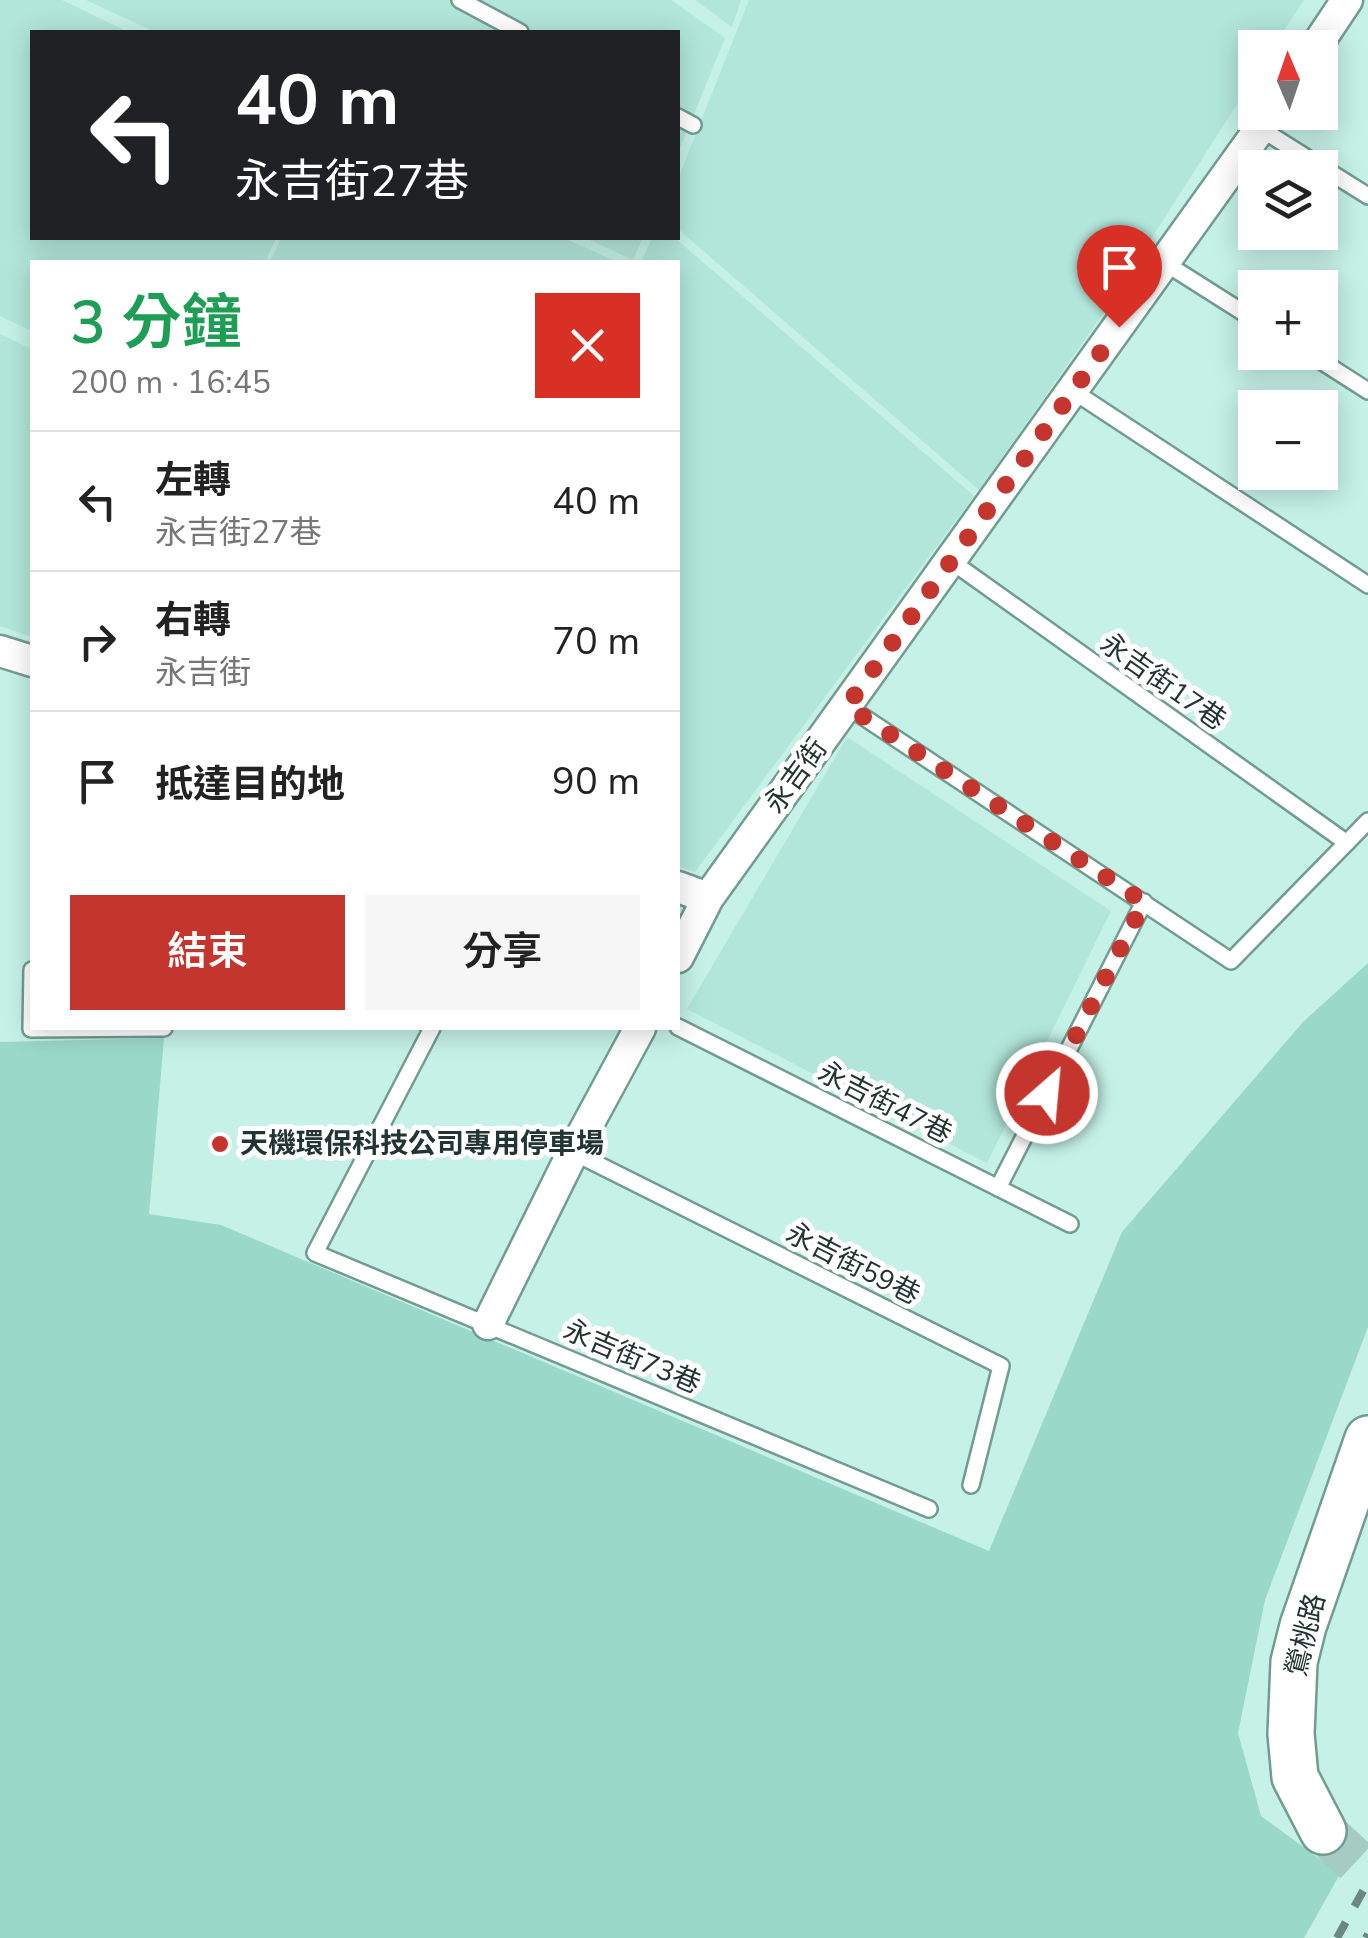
<!DOCTYPE html>
<html lang="zh-TW">
<meta charset="utf-8">
<style>
:root{--surface:#fff;--page:#f6f6f6;--text:#222;--muted:#767676;--line:#e0e0e0;--accent:#c4362d}
body{margin:0;font-family:"Nunito Sans","Noto Sans TC",sans-serif;background:var(--page);color:var(--text);height:100vh;display:flex;flex-direction:column;font-size:38px;white-space:nowrap}
*{box-sizing:border-box;margin:0}
p{font-size:32px;color:var(--muted)}
.icon{flex:none;width:55px;height:55px;fill:none;stroke:currentColor;stroke-width:2;stroke-linecap:round;stroke-linejoin:round}
.map{position:relative;flex:1;overflow:hidden}
.side{position:absolute;left:30px;top:260px;width:650px;height:770px;display:flex;flex-direction:column;background:var(--surface);border-radius:0px;box-shadow:0 5px 25px #0003}
.side>*{flex:none}
.hud{position:absolute;left:30px;top:30px;width:650px;height:210px;border-radius:0px;box-shadow:0 5px 25px #0003;background:#202124;color:#fff;overflow:hidden}
.needle{width:65px;rotate:358deg}
.fabs{position:absolute;left:1238px;top:30px;display:grid;gap:20px}
.fabs a{display:grid;place-items:center;width:100px;height:100px;border-radius:0px;background:var(--surface);box-shadow:0 5px 25px #0003;font-size:50px}
.pin{position:absolute;display:grid;place-items:center;width:85px;height:85px;color:#fff;margin:-102px -42px;border-radius:50% 50% 50% 0;rotate:-45deg;box-shadow:0 0 10px #0007}
.pin .icon{rotate:45deg}
.me{position:absolute;width:110px;margin:-55px;rotate:27deg;stroke-linejoin:round;filter:drop-shadow(0 0 8px #0008)}
.turn{display:flex;align-items:center;gap:35px;height:210px;padding:0 40px;font-size:45px}
.turn .icon{width:130px;height:130px;stroke-width:2.5}
.turn b{display:block;font-size:70px;line-height:85px}
.round{display:grid;place-items:center;flex:none;width:105px;height:105px;border-radius:0px;background:var(--page)}
.overview{display:flex;align-items:center;justify-content:space-between;height:170px;padding:0 40px}
h1{font-size:60px;font-weight:600;line-height:75px;color:#1e9e55}
.cta{display:flex;gap:20px;margin-top:auto;padding:20px 40px}
.cta a{flex:1;height:115px;border-radius:0px;background:var(--accent);color:#fff;font-size:40px;font-weight:600;line-height:115px;text-align:center}
.cta a+a{background:var(--page);color:var(--text)}
ul{padding:0;list-style:none}
li{display:flex;align-items:center;gap:30px;height:140px;padding:0 40px;border-top:2px solid var(--line)}
li div{flex:1}
li b{display:block;font-size:38px}
li em{font-style:normal}
.map>svg:first-child{display:block}
.built{fill:#b2e6da}
.green{fill:#9ad9ca}
.lines{fill:none;stroke-linecap:round;stroke-linejoin:round}
.secondary-tunnel{stroke:#a5cbc2;stroke-width:45;stroke-dasharray:45 22;stroke-linecap:butt}
.service-casing{stroke:#729c92;stroke-width:20}
.minor-casing{stroke:#729c92;stroke-width:35}
.secondary-casing{stroke:#729c92;stroke-width:50}
.service{stroke:#fff;stroke-width:15}
.minor{stroke:#fff;stroke-width:30}
.secondary{stroke:#fff;stroke-width:45}
.rail{stroke:#6b8982;stroke-width:8;stroke-dasharray:18 18;stroke-linecap:butt}
.route{stroke:#c4362d;stroke-width:18;stroke-dasharray:0 32.4}
.poi-dot{fill:#c4362d;stroke:#fff;stroke-width:4}
.labels{text-anchor:middle;dominant-baseline:central;stroke-width:10;stroke-linejoin:round;paint-order:stroke}
.street-label{font-size:28px;fill:#233531;stroke:#fff}
.poi-label{font-size:28px;font-weight:bold;fill:#233531;stroke:#fff;text-anchor:start}
</style>
<div class="map">
<svg width="1368" height="1938" viewBox="0 0 1368 1938">
<rect width="100%" height="100%" fill="#c5f1e6"/>
<path class="built" d="M 0,0 L 62,0 L 128,32 L 32,32 L 32,238 L 276,238 L 265,262 L 32,262 L 32,331 L 0,316 Z
M 86,0 L 671,0 L 725,38 L 678,153 L 678,32 L 155,32 Z
M 695,0 L 741,0 L 732,27 Z
M 749,0 L 1304,0 L 1273,47 L 1255,48 L 1255,76 L 1107,308 L 979,490 L 678,229 L 678,179 Z
M 281,238 L 564,238 L 617,262 L 270,262 Z
M 586,238 L 643,238 L 633,260 Z
M 652,238 L 675,238 L 974,496 L 695,872 L 678,866 L 678,262 L 641,262 Z
M 0,334 L 32,349 L 32,637 L 0,626 Z
M 847,737 L 1111,911 L 987,1163 L 687,1009 Z"/>
<path class="green" d="M 1368,963 L 1368,1327 L 1265,1600 L 1238,1733 L 1261,1816 L 1340,1874 L 1304,1938 L 0,1938 L 0,1042 L 164,1038 L 149,1214 L 221,1225 L 989,1551 L 1122,1232 L 1303,1022 Z"/>
<g class="lines">
<path class="secondary-tunnel" d="M 1323,1831 L 1368,1873"/>
<defs>
<path id="service" d="M 460,0 L 520,32
M 678,117 L 693,125
M 1261,129 L 1368,196
M 1165,263 L 1255,320
M 1307,352 L 1368,391
M 1073,391 L 1368,585
M 951,561 L 1347,843
M 847,706 L 1231,961 L 1368,821
M 32,970 L 31,1029 L 164,1028
M 678,1027 L 1070,1224
M 432,1028 L 315,1253 L 929,1509
M 573,1152 L 1001,1366 L 971,1485
M 998,1188 L 1144,902"/>
<path id="minor" d="M 1315,48 L 1347,0
M 0,651 L 32,661
M 678,887 L 708,898
M 678,957 L 708,898 L 1272,112
M 488,1324 L 573,1152 L 640,1028"/>
<path id="secondary" d="M 1323,1831 L 1295,1777 L 1291,1734 L 1294,1662 L 1303,1626 L 1368,1439"/>
</defs>
<use href="#service" class="service-casing"/>
<use href="#minor" class="minor-casing"/>
<use href="#secondary" class="secondary-casing"/>
<use href="#service" class="service"/>
<use href="#minor" class="minor"/>
<use href="#secondary" class="secondary"/>
<path class="rail" d="M 1337,1938 L 1368,1882
M 1366,1938 L 1368,1934"/>
</g>
<g class="lines">
<path class="route" d="M 1047,1093 L 1144,902 L 847,706 L 1119,327"/>
</g>
<circle class="poi-dot" cx="220" cy="1144" r="10"/>
<g class="labels">
<g class="street-label">
<text transform="translate(1163 682) rotate(35)">永吉街17巷</text>
<text transform="translate(796 776) rotate(-54)">永吉街</text>
<text transform="translate(885 1103) rotate(27)">永吉街47巷</text>
<text transform="translate(853 1264) rotate(27)">永吉街59巷</text>
<text transform="translate(632 1357) rotate(23)">永吉街73巷</text>
<text transform="translate(1306 1635) rotate(-76)">鶯桃路</text>
</g>
<g class="poi-label">
<text x="240" y="1144">天機環保科技公司專用停車場</text>
</g>
</g>
</svg>
<div class="fabs">
<a><svg class="needle" viewBox="-14 -14 28 28"><path d="M0-13l5 13h-10z" fill="#e53935"/><path d="M0 13l5-13h-10z" fill="#767676"/></svg></a>
<a><svg class="icon" aria-label="layers" viewBox="0 0 24 24"><path d="M12 4l9 5-9 5-9-5zM3 14l9 5 9-5"/></svg></a>
<a>+</a>
<a>−</a>
</div>
<div class="pin" style="left:1119px;top:327px;background:#d93025"><svg class="icon" aria-label="arrive" viewBox="0 0 24 24"><path d="M6 21V4h12l-3 4 3 4H6"/></svg></div>
<svg class="me" style="left:1047px;top:1093px" viewBox="-20 -20 40 40"><circle r="17" fill="#c4362d" stroke="#fff" stroke-width="3"/><path d="M0-11L8 9 0 5-8 9z" fill="#fff"/></svg>
<div class="hud">
<div class="turn"><svg class="icon" aria-label="left" viewBox="0 0 24 24"><path d="M17 20v-9H6M10 6l-5 5 5 5"/></svg><div><b>40 m</b>永吉街27巷</div></div>
</div>
<section class="side">
<div class="overview"><div><h1>3 分鐘</h1><p>200 m · 16:45</p></div><a class="round" style="background:#d93025;color:#fff"><svg class="icon" aria-label="close" viewBox="0 0 24 24"><path d="M6 6l12 12M18 6L6 18"/></svg></a></div>
<ul>
<li><svg class="icon" aria-label="left" viewBox="0 0 24 24"><path d="M17 20v-9H6M10 6l-5 5 5 5"/></svg><div><b>左轉</b><p>永吉街27巷</p></div><em>40 m</em></li>
<li><svg class="icon" aria-label="right" viewBox="0 0 24 24"><path d="M7 20v-9h11M14 6l5 5-5 5"/></svg><div><b>右轉</b><p>永吉街</p></div><em>70 m</em></li>
<li><svg class="icon" aria-label="arrive" viewBox="0 0 24 24"><path d="M6 21V4h12l-3 4 3 4H6"/></svg><div><b>抵達目的地</b></div><em>90 m</em></li>
</ul>
<div class="cta"><a>結束</a><a>分享</a></div>
</section>
</div>
